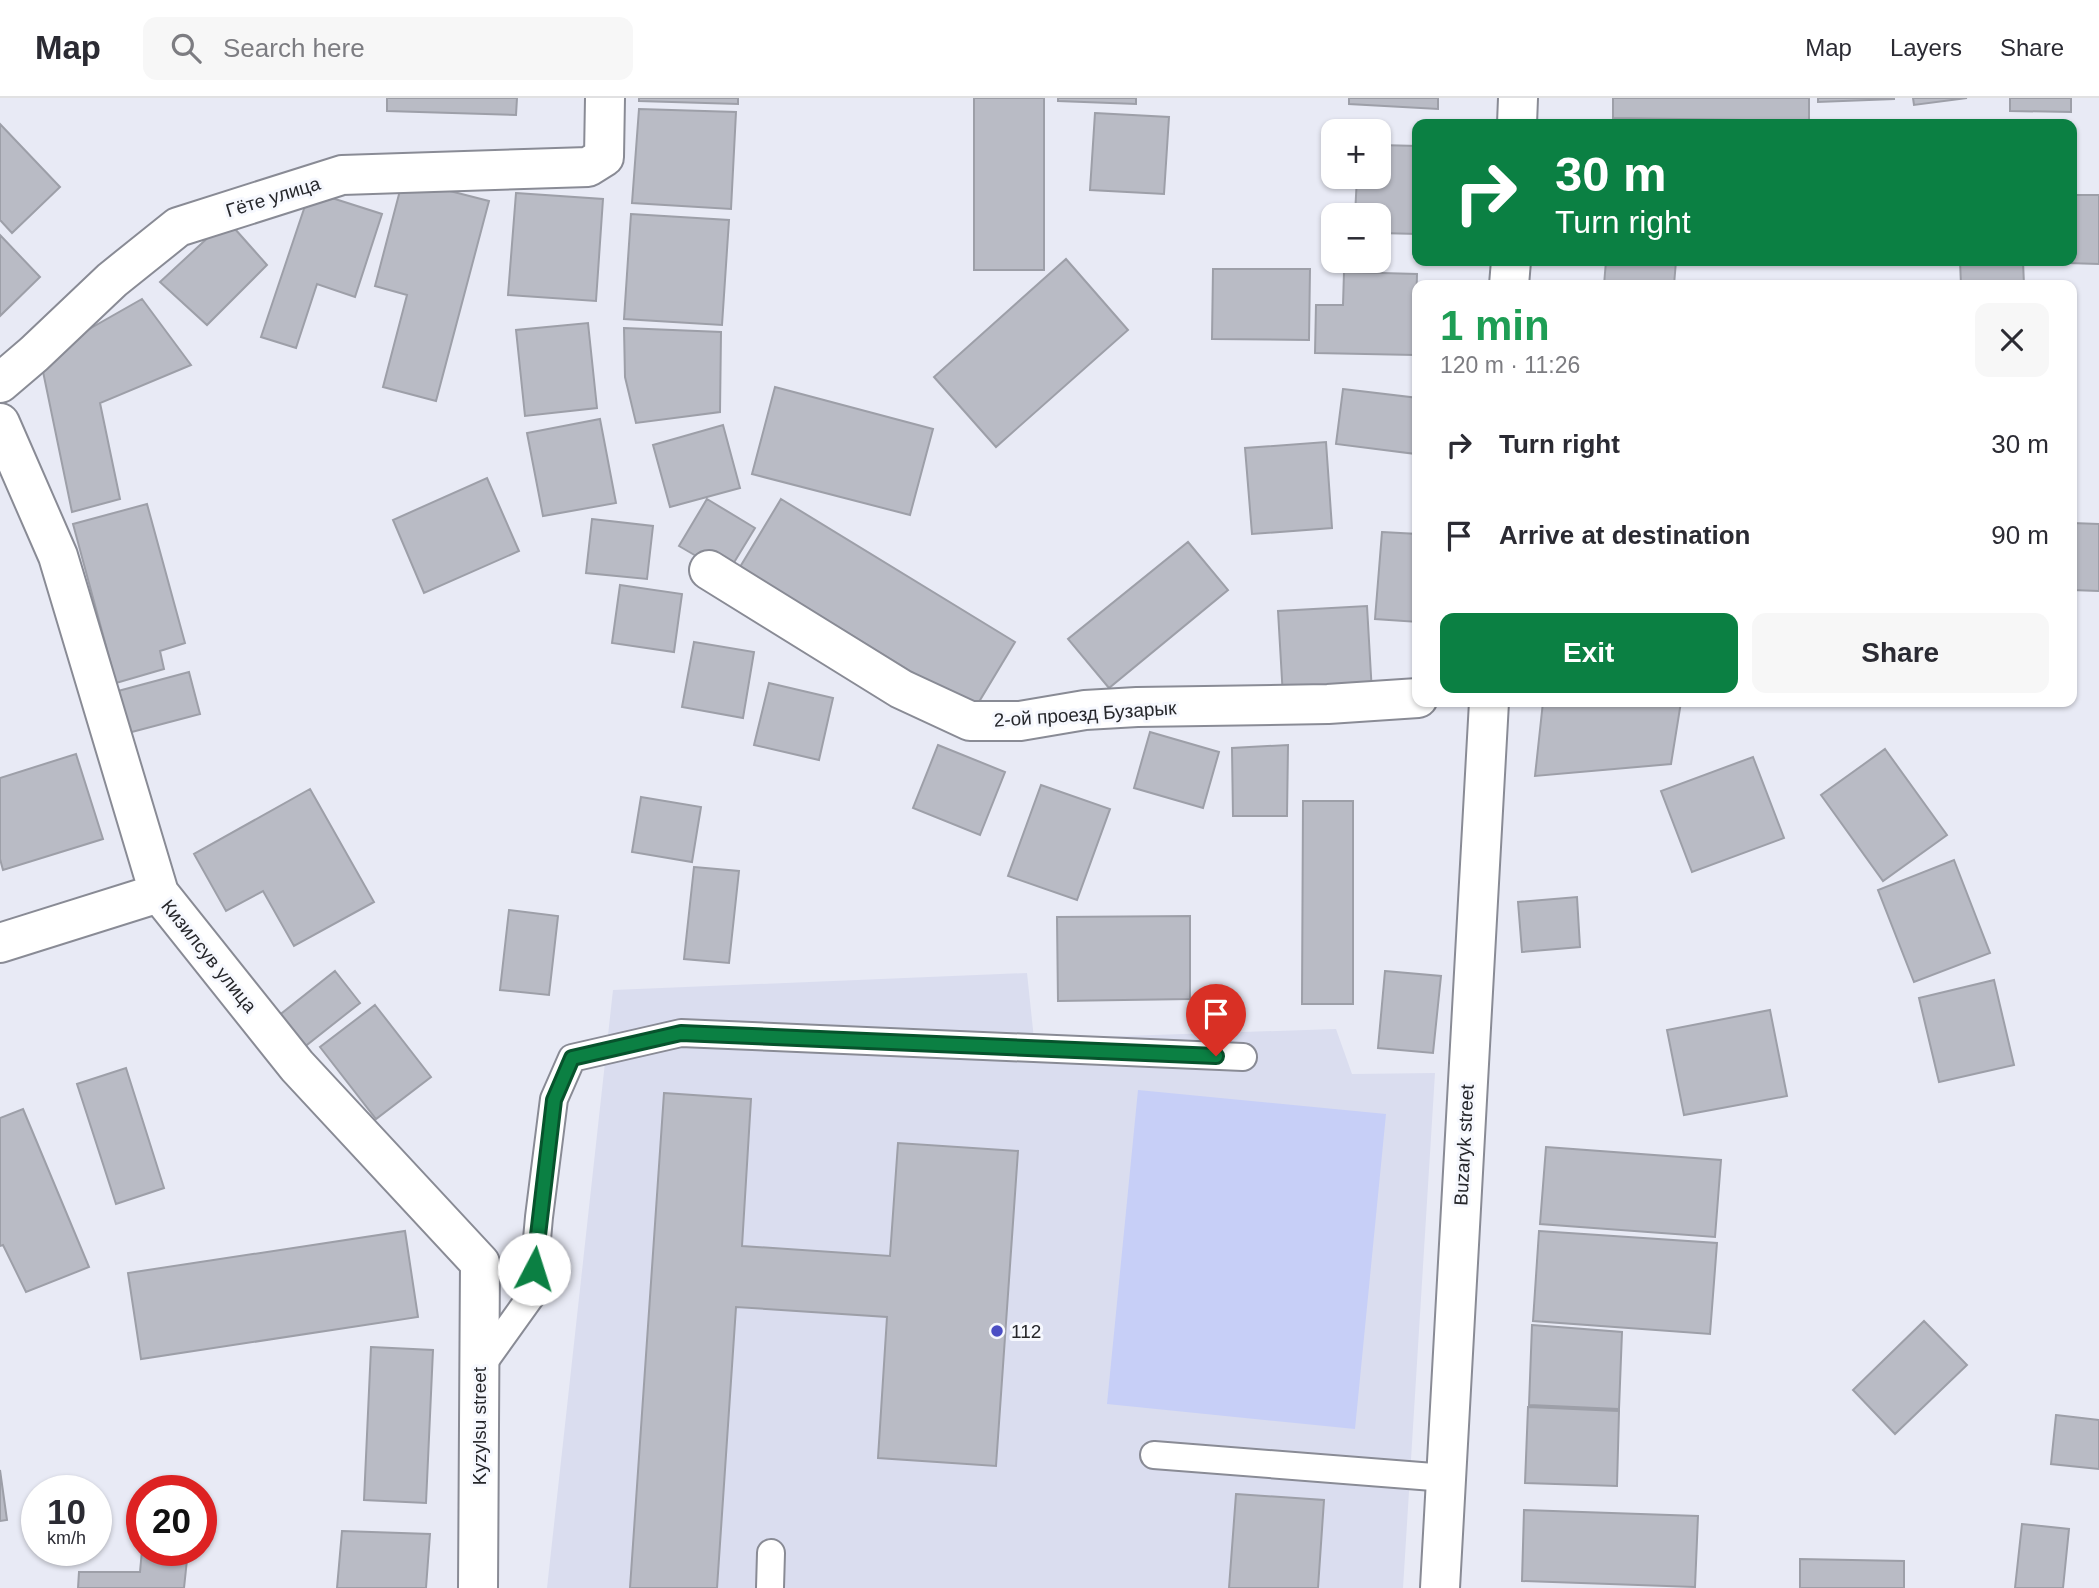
<!DOCTYPE html>
<meta charset="utf-8">
<style>
:root{--surface:#fff;--page:#f7f7f7;--text:#2b2b33;--muted:#7c7c81;--line:#e1e1e2;--accent:#0b8043}
body{margin:0;font-family:Arial,sans-serif;background:var(--page);color:var(--text);height:100vh;display:flex;flex-direction:column;font-size:26px;white-space:nowrap}
*{box-sizing:border-box;margin:0}
p{font-size:23px;color:var(--muted)}
.icon{flex:none;width:38px;height:38px;fill:none;stroke:currentColor;stroke-width:2;stroke-linecap:round;stroke-linejoin:round}
.map{position:relative;flex:1;overflow:hidden}
.side{position:absolute;left:1412px;top:182px;width:665px;height:427px;display:flex;flex-direction:column;background:var(--surface);border-radius:14px;box-shadow:0 2px 5px #0004}
.side>*{flex:none}
.banner{position:absolute;left:1412px;top:21px;width:665px;height:147px;border-radius:14px;box-shadow:0 2px 5px #0004;background:#0b8043;color:#fff;overflow:hidden}
.controls{position:absolute;left:1321px;top:21px;display:grid;gap:14px}
.controls a{display:grid;place-items:center;width:70px;height:70px;border-radius:14px;background:var(--surface);box-shadow:0 2px 5px #0004;font-size:35px}
.speed{position:absolute;left:21px;top:1377px;display:flex;gap:14px;font-size:35px;font-weight:700;text-align:center}
.speed>*{display:grid;place-content:center;width:91px;height:91px;border-radius:50%;background:var(--surface);box-shadow:0 2px 5px #0004;line-height:1}
.speed small{font-size:18px;font-weight:400}
.speed .limit{border:10px solid #d22;background:#fff;color:#111}
.pin{position:absolute;display:grid;place-items:center;width:60px;height:60px;color:#fff;margin:-72px -30px;border-radius:50% 50% 50% 0;rotate:-45deg;box-shadow:0 0 7px #0007}
.pin .icon{rotate:45deg}
.me{position:absolute;width:77px;margin:-38px;rotate:5deg;stroke-linejoin:round;filter:drop-shadow(0 0 5px #0008)}
.turn{display:flex;align-items:center;gap:24px;height:147px;padding:0 28px;font-size:32px}
.turn .icon{width:91px;height:91px;stroke-width:2.5}
.turn b{display:block;font-size:49px;line-height:60px}
.round{display:grid;place-items:center;flex:none;width:74px;height:74px;border-radius:14px;background:var(--page)}
.headline{display:flex;align-items:center;justify-content:space-between;height:119px;padding:0 28px}
h1{font-size:42px;font-weight:700;line-height:52px;color:#1e9e55}
.button{display:flex;gap:14px;margin-top:auto;padding:14px 28px}
.button a{flex:1;height:80px;border-radius:14px;background:var(--accent);color:#fff;font-size:28px;font-weight:700;line-height:80px;text-align:center}
.button a+a{background:var(--page);color:var(--text)}
ul{padding:0;list-style:none}
li{display:flex;align-items:center;gap:21px;height:91px;padding:0 28px}
li div{flex:1}
li b{display:block;font-size:26px}
li em{font-style:normal}
header{display:flex;align-items:center;gap:42px;box-sizing:border-box;height:98px;padding:0 35px;background:var(--surface);border-bottom:2px solid var(--line)}
header strong{font-size:33px}
nav{display:flex;gap:38px;margin-inline-start:auto;font-size:24px}
.search{width:490px;height:63px;background:var(--page);display:flex;align-items:center;gap:18px;box-sizing:border-box;padding:0 24px;border-radius:14px;color:var(--muted);font-size:26px}
.map>svg:first-child{display:block}
.built{fill:#daddef}
.green{fill:#c7cff7}
.building{fill:#b9bbc5;stroke:#9d9fa8;stroke-width:2}
.lines{fill:none;stroke-linecap:round;stroke-linejoin:round}
.service-casing{stroke:#898b95;stroke-width:30}
.minor-casing{stroke:#898b95;stroke-width:42}
.tertiary-casing{stroke:#898b95;stroke-width:42}
.service{stroke:#fff;stroke-width:26}
.minor{stroke:#fff;stroke-width:38}
.tertiary{stroke:#fff;stroke-width:38}
.route-casing{stroke:#07532c;stroke-width:18}
.route{stroke:#0b8043;stroke-width:12}
.poi-dot{fill:#4b4ec4;stroke:#f6f8fe;stroke-width:2.5}
.labels{text-anchor:middle;dominant-baseline:central;stroke-width:6;stroke-linejoin:round;paint-order:stroke}
.street-label{font-size:19px;fill:#26272b;stroke:#f6f8fe}
.poi-label{font-size:19px;fill:#26272b;stroke:#f6f8fe;text-anchor:start}
</style>
<header>
<strong>Map</strong>
<div class="search"><svg class="icon" aria-label="search" viewBox="0 0 24 24"><circle cx="10" cy="10" r="6"/><path d="M15 15l6 6"/></svg>Search here</div>
<nav><a>Map</a><a>Layers</a><a>Share</a></nav>
</header>
<div class="map">
<svg width="2099" height="1490" viewBox="0 0 2099 1490">
<rect width="100%" height="100%" fill="#e8eaf5"/>
<path class="built" d="M 1027,875 L 1034,941 L 1336,931 L 1352,976 L 1435,975 L 1403,1490 L 547,1490 L 613,892 Z"/>
<path class="green" d="M 1138,992 L 1386,1016 L 1355,1331 L 1107,1306 Z"/>
<path class="building" d="M 387,0 L 517,0 L 516,17 L 387,13 Z
M 639,0 L 738,0 L 738,6 L 639,3 Z
M 974,0 L 1044,0 L 1044,172 L 974,172 Z
M 1058,0 L 1136,0 L 1136,6 L 1058,3 Z
M 1349,0 L 1438,0 L 1438,11 L 1349,6 Z
M 1613,0 L 1809,0 L 1809,23 L 1613,20 Z
M 1818,0 L 1894,0 L 1894,1 L 1818,4 Z
M 1913,0 L 1967,0 L 1914,7 Z
M 2010,0 L 2071,0 L 2071,14 L 2010,13 Z
M 639,11 L 736,14 L 731,111 L 632,105 Z
M 1095,15 L 1169,19 L 1164,96 L 1090,92 Z
M 0,26 L 60,89 L 12,135 L 0,122 Z
M 1379,47 L 1418,48 L 1418,136 L 1379,135 L 1379,117 L 1355,117 L 1357,79 L 1379,79 Z
M 403,81 L 489,103 L 436,303 L 383,289 L 407,197 L 375,188 Z
M 310,93 L 382,116 L 355,199 L 317,186 L 296,250 L 261,239 Z
M 516,95 L 603,101 L 596,203 L 508,197 Z
M 2072,97 L 2099,97 L 2099,166 L 2034,164 L 2072,163 Z
M 631,116 L 729,122 L 722,227 L 624,221 Z
M 227,122 L 267,167 L 207,227 L 160,184 Z
M 0,137 L 40,179 L 0,218 Z
M 1066,161 L 1128,232 L 996,349 L 934,279 Z
M 1606,163 L 1676,163 L 1674,187 L 1604,187 Z
M 1960,163 L 2023,163 L 2024,187 L 1961,187 Z
M 1213,171 L 1310,171 L 1309,242 L 1212,241 Z
M 1344,174 L 1417,176 L 1415,257 L 1315,255 L 1316,207 L 1343,207 Z
M 142,201 L 191,267 L 100,305 L 120,401 L 72,414 L 40,259 Z
M 588,225 L 597,310 L 525,318 L 516,232 Z
M 624,230 L 721,234 L 720,314 L 636,325 L 625,279 Z
M 775,289 L 933,331 L 910,417 L 752,376 Z
M 1343,291 L 1418,300 L 1416,356 L 1336,346 Z
M 600,321 L 616,405 L 543,418 L 527,335 Z
M 723,327 L 740,390 L 670,409 L 653,347 Z
M 1326,344 L 1332,430 L 1252,436 L 1245,350 Z
M 487,380 L 519,453 L 424,495 L 393,422 Z
M 707,401 L 755,430 L 727,476 L 679,448 Z
M 781,401 L 1015,544 L 974,612 L 740,469 Z
M 147,406 L 185,545 L 160,553 L 164,571 L 116,585 L 73,426 Z
M 592,421 L 653,428 L 647,481 L 586,475 Z
M 2072,425 L 2099,426 L 2099,493 L 2072,492 Z
M 1382,434 L 1418,436 L 1418,524 L 1375,521 Z
M 1188,444 L 1228,492 L 1109,590 L 1068,541 Z
M 620,487 L 682,496 L 674,554 L 612,545 Z
M 1367,508 L 1372,595 L 1283,599 L 1278,513 Z
M 694,544 L 754,554 L 743,620 L 682,609 Z
M 189,574 L 200,616 L 128,635 L 118,593 Z
M 769,585 L 833,600 L 819,662 L 754,647 Z
M 1543,604 L 1681,604 L 1671,666 L 1535,678 Z
M 1150,634 L 1219,654 L 1203,710 L 1134,690 Z
M 938,647 L 1005,674 L 980,737 L 913,710 Z
M 1288,647 L 1287,718 L 1233,718 L 1232,650 Z
M 1885,651 L 1947,737 L 1883,783 L 1821,697 Z
M 76,656 L 103,741 L 3,772 L 0,761 L 0,680 Z
M 1753,659 L 1784,740 L 1692,774 L 1661,693 Z
M 1041,687 L 1110,711 L 1077,802 L 1008,778 Z
M 310,691 L 374,804 L 294,848 L 263,793 L 226,813 L 194,756 Z
M 641,699 L 701,709 L 692,764 L 632,754 Z
M 1303,703 L 1353,703 L 1353,906 L 1302,906 Z
M 1954,762 L 1990,855 L 1914,884 L 1878,792 Z
M 694,769 L 739,773 L 729,865 L 684,861 Z
M 1577,799 L 1580,849 L 1522,854 L 1518,804 Z
M 509,812 L 558,818 L 549,897 L 500,892 Z
M 1190,818 L 1190,901 L 1058,903 L 1057,819 Z
M 335,873 L 360,905 L 303,950 L 277,919 Z
M 1385,873 L 1441,878 L 1433,955 L 1378,950 Z
M 1994,882 L 2014,967 L 1939,984 L 1919,900 Z
M 375,907 L 431,979 L 376,1021 L 320,949 Z
M 1770,912 L 1787,998 L 1684,1017 L 1667,932 Z
M 126,970 L 164,1090 L 116,1106 L 77,986 Z
M 664,995 L 751,1001 L 742,1148 L 890,1158 L 898,1045 L 1018,1053 L 996,1368 L 878,1360 L 887,1219 L 736,1209 L 717,1490 L 630,1490 Z
M 23,1011 L 89,1169 L 26,1194 L 3,1147 L 0,1148 L 0,1020 Z
M 1546,1049 L 1721,1062 L 1715,1139 L 1540,1126 Z
M 405,1133 L 418,1219 L 141,1261 L 128,1175 Z
M 1539,1133 L 1717,1145 L 1710,1236 L 1533,1223 Z
M 1924,1223 L 1967,1267 L 1895,1336 L 1853,1292 Z
M 1532,1227 L 1622,1234 L 1619,1311 L 1529,1307 Z
M 371,1249 L 433,1252 L 426,1405 L 364,1402 Z
M 1528,1309 L 1619,1313 L 1617,1388 L 1525,1385 Z
M 2056,1317 L 2099,1322 L 2099,1371 L 2051,1366 Z
M 0,1372 L 7,1422 L 0,1423 Z
M 1236,1396 L 1324,1402 L 1318,1490 L 1229,1490 Z
M 1524,1412 L 1698,1418 L 1695,1489 L 1522,1483 Z
M 2022,1426 L 2069,1431 L 2063,1490 L 2015,1490 Z
M 342,1433 L 430,1436 L 426,1490 L 337,1490 Z
M 142,1452 L 188,1452 L 184,1490 L 78,1490 L 79,1474 L 140,1474 Z
M 1800,1461 L 1904,1463 L 1904,1490 L 1800,1490 Z"/>
<g class="lines">
<defs>
<path id="service" d="M 479,1271 L 532,1197 L 539,1119 L 554,1001 L 572,960 L 681,935 L 1243,959
M 1154,1357 L 1446,1380
M 770,1490 L 771,1455"/>
<path id="minor" d="M 1517,26 L 1518,0
M 1509,187 L 1511,163
M 0,325 L 58,458 L 159,795 L 297,968 L 480,1165 L 478,1490
M 709,472 L 901,591 L 970,623 L 1020,623 L 1085,612 L 1137,609 L 1328,606 L 1418,600
M 0,845 L 159,795
M 1440,1490 L 1489,604"/>
<path id="tertiary" d="M 0,285 L 34,256 L 112,182 L 178,129 L 342,77 L 588,69 L 604,59 L 605,0"/>
</defs>
<use href="#service" class="service-casing"/>
<use href="#minor" class="minor-casing"/>
<use href="#tertiary" class="tertiary-casing"/>
<use href="#service" class="service"/>
<use href="#minor" class="minor"/>
<use href="#tertiary" class="tertiary"/>
</g>
<g class="lines">
<defs>
<path id="route" d="M 534,1171 L 554,1002 L 572,960 L 681,935 L 1216,958"/>
</defs>
<use href="#route" class="route-casing"/>
<use href="#route" class="route"/>
</g>
<circle class="poi-dot" cx="997" cy="1233" r="7"/>
<g class="labels">
<g class="street-label">
<text transform="translate(273 99) rotate(-17)">Гёте улица</text>
<text transform="translate(1085 616) rotate(-4)">2-ой проезд Бузарык</text>
<text transform="translate(209 858) rotate(51)">Кизилсув улица</text>
<text transform="translate(1464 1047) rotate(-87)">Buzaryk street</text>
<text transform="translate(479 1328) rotate(-90)">Kyzylsu street</text>
</g>
<g class="poi-label">
<text x="1011" y="1233">112</text>
</g>
</g>
</svg>
<div class="controls">
<a>+</a>
<a>−</a>
</div>
<div class="speed"><div>10<small>km/h</small></div><div class="limit">20</div></div>
<div class="pin" style="left:1216px;top:958px;background:#d93025"><svg class="icon" aria-label="arrive" viewBox="0 0 24 24"><path d="M6 21V4h12l-3 4 3 4H6"/></svg></div>
<svg class="me" style="left:534px;top:1171px" viewBox="-20 -20 40 40"><circle r="19" fill="#fff"/><path d="M0-13L10 11 0 6-10 11z" fill="#0b8043"/></svg>
<div class="banner">
<div class="turn"><svg class="icon" aria-label="right" viewBox="0 0 24 24"><path d="M7 20v-9h11M14 6l5 5-5 5"/></svg><div><b>30 m</b>Turn right</div></div>
</div>
<section class="side">
<div class="headline"><div><h1>1 min</h1><p>120 m · 11:26</p></div><a class="round"><svg class="icon" aria-label="close" viewBox="0 0 24 24"><path d="M6 6l12 12M18 6L6 18"/></svg></a></div>
<ul>
<li><svg class="icon" aria-label="right" viewBox="0 0 24 24"><path d="M7 20v-9h11M14 6l5 5-5 5"/></svg><div><b>Turn right</b></div><em>30 m</em></li>
<li><svg class="icon" aria-label="arrive" viewBox="0 0 24 24"><path d="M6 21V4h12l-3 4 3 4H6"/></svg><div><b>Arrive at destination</b></div><em>90 m</em></li>
</ul>
<div class="button"><a>Exit</a><a>Share</a></div>
</section>
</div>
